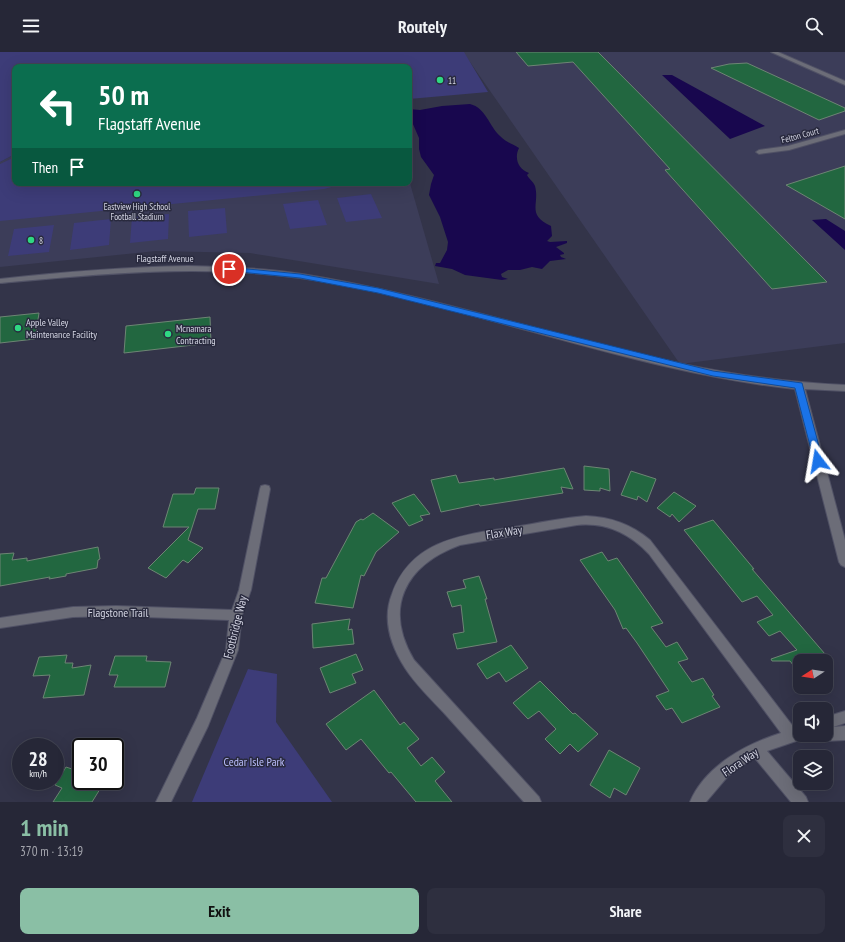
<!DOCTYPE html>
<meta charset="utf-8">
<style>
:root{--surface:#262737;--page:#2e2f3f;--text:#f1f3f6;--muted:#a4a5ad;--line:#424452;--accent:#8abfa5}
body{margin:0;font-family:"PT Sans Narrow",sans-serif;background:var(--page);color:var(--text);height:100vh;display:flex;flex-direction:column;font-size:15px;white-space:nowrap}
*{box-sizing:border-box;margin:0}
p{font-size:13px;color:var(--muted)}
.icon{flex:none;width:22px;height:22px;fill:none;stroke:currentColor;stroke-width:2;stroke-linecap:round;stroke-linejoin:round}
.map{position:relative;height:750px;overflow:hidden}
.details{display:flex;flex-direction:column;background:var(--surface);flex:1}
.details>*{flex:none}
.hud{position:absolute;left:12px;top:12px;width:400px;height:122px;border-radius:8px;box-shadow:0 4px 16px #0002,0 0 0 1px var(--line);background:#0b6e4f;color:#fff;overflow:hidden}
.needle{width:26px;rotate:258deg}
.buttons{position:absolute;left:793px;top:602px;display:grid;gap:8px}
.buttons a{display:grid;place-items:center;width:40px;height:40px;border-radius:8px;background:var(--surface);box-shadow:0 4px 16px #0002,0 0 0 1px var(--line);font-size:20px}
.speed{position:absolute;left:12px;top:686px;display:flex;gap:8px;font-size:20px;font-weight:700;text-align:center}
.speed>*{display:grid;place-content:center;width:52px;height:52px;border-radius:50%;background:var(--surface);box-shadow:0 4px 16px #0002,0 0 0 1px var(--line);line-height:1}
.speed small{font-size:10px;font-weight:400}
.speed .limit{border:2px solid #111;border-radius:6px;background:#fff;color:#111}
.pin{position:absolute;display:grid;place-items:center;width:34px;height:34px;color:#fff;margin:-17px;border:2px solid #fff;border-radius:50%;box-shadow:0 1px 4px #0007}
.me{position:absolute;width:44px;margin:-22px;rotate:346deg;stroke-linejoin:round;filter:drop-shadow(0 0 3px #0008)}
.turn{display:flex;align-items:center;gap:14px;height:84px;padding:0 20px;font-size:18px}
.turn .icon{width:52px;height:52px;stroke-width:2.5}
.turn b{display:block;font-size:28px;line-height:34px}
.then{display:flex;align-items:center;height:38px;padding:0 20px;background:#0003;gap:8px;font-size:15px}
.round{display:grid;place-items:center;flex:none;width:42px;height:42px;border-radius:8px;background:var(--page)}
.summary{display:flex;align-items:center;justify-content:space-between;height:68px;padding:0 20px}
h1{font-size:24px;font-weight:800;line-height:30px;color:var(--accent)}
.cta{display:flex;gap:8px;margin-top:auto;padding:8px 20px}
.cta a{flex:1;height:46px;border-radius:8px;background:var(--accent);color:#111;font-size:16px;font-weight:800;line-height:46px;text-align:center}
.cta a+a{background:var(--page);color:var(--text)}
header{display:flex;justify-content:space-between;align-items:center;height:52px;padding:0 20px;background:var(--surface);font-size:18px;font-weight:800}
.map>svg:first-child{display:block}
.built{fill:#3c3d59}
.green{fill:#3d3c78}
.water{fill:#18074e}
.building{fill:#226740;stroke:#6d8574}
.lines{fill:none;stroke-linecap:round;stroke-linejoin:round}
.minor-casing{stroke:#505165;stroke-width:2}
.minor{fill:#6c6d78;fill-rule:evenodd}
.route{fill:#1a73e8;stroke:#114b97}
.poi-dot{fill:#2fd883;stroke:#292a3e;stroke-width:1.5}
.labels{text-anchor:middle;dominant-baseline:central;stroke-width:3;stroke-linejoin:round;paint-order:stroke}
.far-poi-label{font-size:9px;fill:#d5d6e4;stroke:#292a3e;text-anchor:start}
.far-street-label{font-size:9px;fill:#d5d6e4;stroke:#292a3e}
.street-label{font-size:10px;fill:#d5d6e4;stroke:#292a3e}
.poi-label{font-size:10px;fill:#d5d6e4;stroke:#292a3e;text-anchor:start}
.near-street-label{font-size:12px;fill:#d5d6e4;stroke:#292a3e}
.near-park-label{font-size:12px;fill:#bbbefd;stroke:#292a3e}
</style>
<header><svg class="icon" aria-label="menu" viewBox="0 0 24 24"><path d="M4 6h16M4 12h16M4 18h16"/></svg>Routely<svg class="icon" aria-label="search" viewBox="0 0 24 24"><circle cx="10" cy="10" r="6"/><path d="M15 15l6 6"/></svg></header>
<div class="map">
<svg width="845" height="750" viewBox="0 0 845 750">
<rect width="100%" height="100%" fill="#333449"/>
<path class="built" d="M 463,0 L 845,0 L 845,291 L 680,312 Z
M 15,102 L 15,131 L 409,131 L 409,128 L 439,232 L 250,201 L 156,199 L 0,215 L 0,110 Z"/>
<path class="green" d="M 0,0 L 464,0 L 488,40 L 409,47 L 409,15 L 15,15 L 15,102 L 0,110 Z
M 15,105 L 15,131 L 346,131 L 324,137 L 0,169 L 0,112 Z
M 371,142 L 382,166 L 346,170 L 337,146 Z
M 318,148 L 327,173 L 290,177 L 283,152 Z
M 225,156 L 227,181 L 189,185 L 188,159 Z
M 169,162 L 168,187 L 130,191 L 132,165 Z
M 111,167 L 109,193 L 70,198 L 74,171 Z
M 54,173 L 49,200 L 8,204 L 14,177 Z
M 248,617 L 277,622 L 276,670 L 332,750 L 192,750 Z"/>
<path class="water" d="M 662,23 L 672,23 L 765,74 L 730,87 Z
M 470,52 C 486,56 489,74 500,84 C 506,90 512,92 519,96 C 514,106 518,117 529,121 L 527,123 C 529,127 533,129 535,134 C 540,152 526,163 551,174 L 552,184 L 547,189 L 550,190 L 567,189 L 567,191 L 556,195 L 564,201 L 564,202 L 560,203 L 561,205 L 566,207 L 550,209 L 542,217 L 532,215 L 520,218 L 508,218 L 501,222 L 502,225 L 508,227 L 502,228 L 465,223 L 452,217 L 435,214 L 436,211 L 440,211 L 447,198 L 448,190 L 440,165 L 429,143 L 431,132 L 434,123 L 421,105 L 419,97 L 419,86 L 409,63 L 409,57 L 420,58 L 442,54 Z
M 826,167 L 845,179 L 845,198 L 812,168 Z"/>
<path class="building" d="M 516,0 L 598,0 L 827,230 L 772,237 L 665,118 L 670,117 L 573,10 L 528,14 Z
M 747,11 L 845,56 L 845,59 L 819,68 L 711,16 L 729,12 Z
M 845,114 L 845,167 L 786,133 Z
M 39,261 L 35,287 L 0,291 L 0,265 Z
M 210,265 L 211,291 L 124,301 L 126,274 Z
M 584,414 L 609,417 L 610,439 L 600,436 L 600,439 L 584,438 Z
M 564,416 L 573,437 L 561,435 L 563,441 L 480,454 L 479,452 L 441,460 L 431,428 L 456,423 L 459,431 L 494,426 L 494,428 Z
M 631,419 L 656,427 L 647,450 L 638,444 L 637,448 L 621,443 Z
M 196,436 L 219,436 L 215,457 L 198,457 L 188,488 L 203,496 L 188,511 L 183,508 L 166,526 L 148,516 L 189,475 L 163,475 L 173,442 L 194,442 Z
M 674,440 L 696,454 L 679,470 L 672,462 L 670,465 L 657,456 Z
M 414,442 L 430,462 L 420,464 L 423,468 L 409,474 L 392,451 Z
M 373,461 L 399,480 L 376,500 L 364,524 L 361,523 L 353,556 L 315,551 L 322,526 L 326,526 L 356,470 L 361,467 L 363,468 Z
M 713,468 L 754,517 L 752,517 L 831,609 L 800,609 L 800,622 L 790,609 L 772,609 L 771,607 L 797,598 L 780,579 L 769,584 L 757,570 L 773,563 L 757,544 L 742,550 L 684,478 Z
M 98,495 L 100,507 L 98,508 L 97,516 L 66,522 L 66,524 L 49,527 L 50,525 L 0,534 L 0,502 L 14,501 L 12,508 L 27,506 L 27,509 Z
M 602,500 L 608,509 L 617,506 L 663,571 L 651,575 L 666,595 L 677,590 L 688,607 L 678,610 L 692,630 L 703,626 L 714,643 L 712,644 L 720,655 L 682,671 L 672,656 L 666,658 L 656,644 L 669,639 L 637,591 L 626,576 L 623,577 L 615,558 L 580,508 Z
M 479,524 L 487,547 L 485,547 L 497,590 L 457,597 L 453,582 L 464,580 L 461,553 L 452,555 L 447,540 L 466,536 L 463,528 Z
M 350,567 L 348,578 L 352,577 L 354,592 L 313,596 L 312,572 Z
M 511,593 L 528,616 L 506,630 L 499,620 L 487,627 L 477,612 Z
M 356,602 L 363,618 L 352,622 L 356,631 L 330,641 L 320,616 Z
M 67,603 L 65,611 L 73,611 L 72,616 L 91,613 L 84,643 L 43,646 L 50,623 L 33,624 L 39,605 Z
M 115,604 L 147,604 L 146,609 L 171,610 L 165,635 L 114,635 L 118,623 L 109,623 Z
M 540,629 L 573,662 L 575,661 L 598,682 L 578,700 L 570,692 L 560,702 L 545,687 L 556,677 L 539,659 L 528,667 L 513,651 Z
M 374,638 L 400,673 L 404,670 L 419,687 L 407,696 L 421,714 L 432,705 L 445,720 L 435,729 L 452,750 L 416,750 L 391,720 L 389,721 L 361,687 L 346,698 L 326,672 Z
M 609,698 L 640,716 L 626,743 L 614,736 L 610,746 L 590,733 Z
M 66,715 L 81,720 L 81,729 L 105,729 L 92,750 L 53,750 L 62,736 L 55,733 Z"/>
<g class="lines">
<defs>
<path id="minor" d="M 771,0 L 778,0 L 845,29 L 845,33 Z
M 845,78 L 845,82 L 789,98 L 759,102 L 756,100 L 759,98 L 788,94 Z
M 188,214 C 226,215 265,216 302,222 C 484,251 660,326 845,333 L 845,339 L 805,337 L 845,488 L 845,515 L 841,513 L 839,510 L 795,337 C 626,319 467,250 300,226 C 200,212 100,222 0,231 L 0,227 C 63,220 125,215 188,214 Z
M 265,433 L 269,434 L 270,437 L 251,538 L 242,563 L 238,598 L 208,674 L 171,750 L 156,750 L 197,666 L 226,598 L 229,568 L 116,564 L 73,565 L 0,576 L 0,566 L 73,555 L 116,554 L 232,558 L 239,538 L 260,437 L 261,434 Z
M 586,464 C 611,465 631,472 650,488 L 795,677 L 800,674 L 800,683 L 806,683 L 805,686 L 767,699 L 806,745 L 808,750 L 791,750 L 754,705 L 728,724 L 706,750 L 690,750 C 705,714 746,692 781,681 L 649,502 C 629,481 606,470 577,473 L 460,493 C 405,513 383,556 414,608 L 539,745 L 541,750 L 524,750 C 498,721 471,691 445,662 C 431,647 416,633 405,616 C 391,594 382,567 392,542 C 412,487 463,483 514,475 C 538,471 562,466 586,464 Z
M 845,659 L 845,671 L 833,675 L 845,674 L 845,688 L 826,689 L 821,687 L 820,683 L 826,683 L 826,665 Z"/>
</defs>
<use href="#minor" class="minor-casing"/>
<use href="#minor" class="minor"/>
</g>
<path class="route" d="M 227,215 L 300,222 L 378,236 L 713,319 L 802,331 L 823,409 L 818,413 L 814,409 L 795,336 L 713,324 L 378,241 L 300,226 L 229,219 L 225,217 Z"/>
<g class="poi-dot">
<circle cx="440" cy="28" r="4"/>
<circle cx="137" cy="142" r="4"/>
<circle cx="31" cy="188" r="4"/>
<circle cx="18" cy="276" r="4"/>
<circle cx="168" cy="282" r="4"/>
</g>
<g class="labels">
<g class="far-poi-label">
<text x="448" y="28">11</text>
<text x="137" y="154" text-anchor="middle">Eastview High School<tspan x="137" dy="10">Football Stadium</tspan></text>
<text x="39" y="188">8</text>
</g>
<g class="far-street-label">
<text transform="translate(800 83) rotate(-15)">Felton Court</text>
</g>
<g class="street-label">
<text x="165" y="206">Flagstaff Avenue</text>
</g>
<g class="poi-label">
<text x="26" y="270">Apple Valley<tspan x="26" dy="12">Maintenance Facility</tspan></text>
<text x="176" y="276">Mcnamara<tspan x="176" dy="12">Contracting</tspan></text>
</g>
<g class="near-street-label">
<text transform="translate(504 480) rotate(-9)">Flax Way</text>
<text x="118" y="560">Flagstone Trail</text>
<text transform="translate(235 575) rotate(-76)">Footbridge Way</text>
<text transform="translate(740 710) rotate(-34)">Flora Way</text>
</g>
<g class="near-park-label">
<text x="254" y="709">Cedar Isle Park</text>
</g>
</g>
</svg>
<div class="buttons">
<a><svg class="needle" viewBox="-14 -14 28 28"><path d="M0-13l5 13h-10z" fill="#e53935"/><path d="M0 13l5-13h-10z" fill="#a4a5ad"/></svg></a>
<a><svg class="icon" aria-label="sound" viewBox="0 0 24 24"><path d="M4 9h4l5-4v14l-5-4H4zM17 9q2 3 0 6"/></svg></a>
<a><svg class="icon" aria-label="layers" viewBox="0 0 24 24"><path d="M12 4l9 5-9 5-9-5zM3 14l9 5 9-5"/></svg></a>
</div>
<div class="speed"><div>28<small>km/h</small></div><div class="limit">30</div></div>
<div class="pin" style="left:229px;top:217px;background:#d93025"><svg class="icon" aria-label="arrive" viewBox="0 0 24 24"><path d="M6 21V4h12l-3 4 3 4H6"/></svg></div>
<svg class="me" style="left:818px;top:409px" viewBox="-20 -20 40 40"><path d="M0-17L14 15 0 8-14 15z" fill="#1a73e8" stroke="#fff" stroke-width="4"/></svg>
<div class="hud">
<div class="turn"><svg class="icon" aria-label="left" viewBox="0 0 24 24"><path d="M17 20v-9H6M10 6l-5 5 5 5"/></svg><div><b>50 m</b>Flagstaff Avenue</div></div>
<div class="then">Then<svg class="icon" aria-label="arrive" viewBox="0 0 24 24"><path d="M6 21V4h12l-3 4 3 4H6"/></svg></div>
</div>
</div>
<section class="details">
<div class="summary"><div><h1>1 min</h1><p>370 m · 13:19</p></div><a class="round"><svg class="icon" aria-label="close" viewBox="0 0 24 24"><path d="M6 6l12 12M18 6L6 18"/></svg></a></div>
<div class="cta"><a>Exit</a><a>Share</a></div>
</section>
